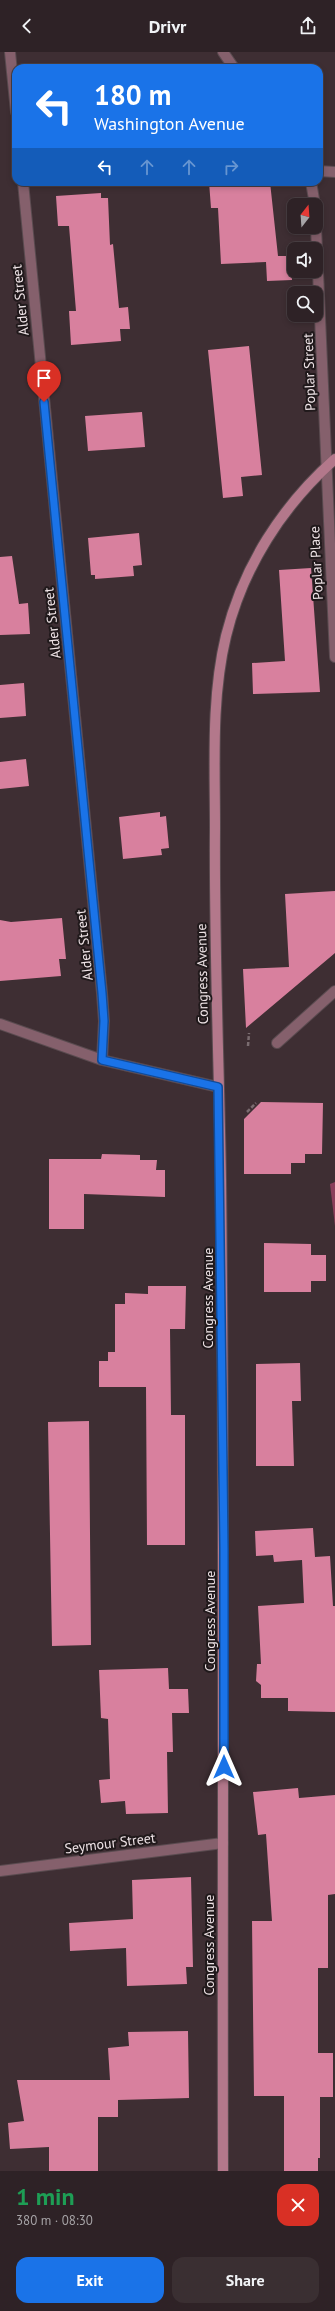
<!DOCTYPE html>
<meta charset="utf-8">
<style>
:root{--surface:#2e2226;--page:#3a2f32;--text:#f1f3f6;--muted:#a7a4a7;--line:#493f43;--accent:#1a73e8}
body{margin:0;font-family:"PT Sans",sans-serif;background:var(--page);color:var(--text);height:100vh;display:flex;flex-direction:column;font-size:15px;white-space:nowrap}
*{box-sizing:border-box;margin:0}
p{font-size:13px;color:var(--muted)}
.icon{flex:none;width:22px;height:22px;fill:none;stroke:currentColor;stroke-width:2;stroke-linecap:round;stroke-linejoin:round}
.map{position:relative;height:2119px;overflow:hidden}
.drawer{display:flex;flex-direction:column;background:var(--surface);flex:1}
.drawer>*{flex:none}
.hud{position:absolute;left:12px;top:12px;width:311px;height:122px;border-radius:12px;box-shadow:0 2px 6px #0003,0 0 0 1px var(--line);background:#1a73e8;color:#fff;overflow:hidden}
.needle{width:26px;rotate:17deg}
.controls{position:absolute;left:287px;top:146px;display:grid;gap:8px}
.controls a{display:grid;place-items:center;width:36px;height:36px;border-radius:8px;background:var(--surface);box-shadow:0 2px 6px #0003,0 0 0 1px var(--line);font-size:20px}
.pin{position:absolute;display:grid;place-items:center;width:34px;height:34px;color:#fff;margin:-41px -17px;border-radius:50% 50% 50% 0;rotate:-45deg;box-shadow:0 0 4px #0007}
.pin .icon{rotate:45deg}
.me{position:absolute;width:44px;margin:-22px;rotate:0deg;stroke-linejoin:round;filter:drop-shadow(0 0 3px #0008)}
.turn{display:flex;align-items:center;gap:14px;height:84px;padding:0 16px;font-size:18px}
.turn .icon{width:52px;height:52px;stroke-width:2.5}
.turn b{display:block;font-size:28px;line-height:34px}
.lanes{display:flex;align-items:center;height:38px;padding:0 16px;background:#0003;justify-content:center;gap:20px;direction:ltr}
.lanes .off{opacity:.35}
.round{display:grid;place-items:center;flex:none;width:42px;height:42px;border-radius:12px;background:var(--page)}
.head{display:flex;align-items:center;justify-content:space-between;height:68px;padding:0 16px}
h1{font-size:24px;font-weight:800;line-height:30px;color:#1e9e55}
.action{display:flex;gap:8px;margin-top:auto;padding:8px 16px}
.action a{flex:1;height:46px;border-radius:12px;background:var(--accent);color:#fff;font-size:16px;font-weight:800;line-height:46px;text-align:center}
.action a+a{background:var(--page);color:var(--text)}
header{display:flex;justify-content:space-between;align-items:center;height:52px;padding:0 16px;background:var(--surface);font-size:18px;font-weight:800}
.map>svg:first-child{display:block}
.green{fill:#8a3e5a}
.building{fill:#d8809e}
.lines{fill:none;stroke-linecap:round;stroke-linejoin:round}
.street-casing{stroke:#5a4b50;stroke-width:12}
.secondary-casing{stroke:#5a4b50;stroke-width:12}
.path{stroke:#7a6c70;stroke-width:2.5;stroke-dasharray:4 2;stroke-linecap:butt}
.street{stroke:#85606c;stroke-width:10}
.secondary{stroke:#b3788b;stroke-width:10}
.route-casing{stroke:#114b97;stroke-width:10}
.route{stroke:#1a73e8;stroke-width:7}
.labels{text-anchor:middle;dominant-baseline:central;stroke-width:4;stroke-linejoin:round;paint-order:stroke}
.street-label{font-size:14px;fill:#eee3e6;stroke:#20191b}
</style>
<header><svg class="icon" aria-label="back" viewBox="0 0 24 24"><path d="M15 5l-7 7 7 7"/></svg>Drivr<svg class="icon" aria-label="share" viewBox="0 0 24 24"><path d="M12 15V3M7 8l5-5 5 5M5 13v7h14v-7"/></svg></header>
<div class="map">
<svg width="335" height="2119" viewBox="0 0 335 2119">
<rect width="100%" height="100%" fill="#3e2e33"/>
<path class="green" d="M 335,1130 L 335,1174 L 330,1132 Z"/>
<path class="building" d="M 209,130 L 270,130 L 278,204 L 291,204 L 292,228 L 267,229 L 266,210 L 221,212 L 218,156 L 211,156 Z
M 101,141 L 101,146 L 108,146 L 110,193 L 113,192 L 119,256 L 128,255 L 130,277 L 120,277 L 121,289 L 71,293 L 69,259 L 76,259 L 69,174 L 58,174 L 56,144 Z
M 249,294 L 262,423 L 241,425 L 243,444 L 223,446 L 208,298 Z
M 142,360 L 145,395 L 88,399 L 85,364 Z
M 139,481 L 142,513 L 133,514 L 134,524 L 95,527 L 95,523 L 91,523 L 88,486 Z
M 12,504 L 19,552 L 28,551 L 30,582 L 0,583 L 0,505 Z
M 311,516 L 320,640 L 253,642 L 252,611 L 285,609 L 279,518 Z
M 24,631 L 26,664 L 0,666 L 0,633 Z
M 26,707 L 29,734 L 0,737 L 0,710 Z
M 160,760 L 160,765 L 166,764 L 169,796 L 161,797 L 162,803 L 123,807 L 119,765 Z
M 335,839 L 335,901 L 246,976 L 243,917 L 289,915 L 285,842 Z
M 62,866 L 66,907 L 59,907 L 61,924 L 0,929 L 0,868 L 11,870 Z
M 261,1050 L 323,1051 L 322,1102 L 305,1102 L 305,1111 L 291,1111 L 291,1122 L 244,1122 L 244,1067 Z
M 102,1102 L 140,1103 L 140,1108 L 157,1108 L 156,1118 L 165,1118 L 165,1145 L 84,1142 L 84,1177 L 49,1177 L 49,1107 L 101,1107 Z
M 264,1191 L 311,1192 L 311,1203 L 326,1203 L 326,1229 L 311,1229 L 311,1240 L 264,1240 Z
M 148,1234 L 186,1234 L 185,1277 L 170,1277 L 171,1363 L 185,1363 L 185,1493 L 147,1493 L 146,1335 L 99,1335 L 99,1309 L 108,1309 L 108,1300 L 115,1300 L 115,1252 L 125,1252 L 125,1241 L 148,1242 Z
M 300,1311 L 301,1349 L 292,1349 L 294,1414 L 256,1414 L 256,1312 Z
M 89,1369 L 91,1593 L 52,1594 L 48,1370 Z
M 313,1476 L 315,1505 L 330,1504 L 333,1554 L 335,1554 L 335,1660 L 288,1659 L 288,1646 L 261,1646 L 261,1633 L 256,1629 L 257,1612 L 261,1612 L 258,1554 L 304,1551 L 302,1508 L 274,1510 L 273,1503 L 256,1504 L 255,1479 Z
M 168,1616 L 169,1637 L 188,1637 L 189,1661 L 172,1661 L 173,1700 L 167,1700 L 168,1761 L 126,1762 L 125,1749 L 101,1751 L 99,1728 L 110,1727 L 108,1667 L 101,1666 L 99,1618 Z
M 298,1736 L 299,1746 L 335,1743 L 335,1842 L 328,1843 L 328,1916 L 318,1916 L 318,2001 L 333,2001 L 333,2045 L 320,2045 L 320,2106 L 318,2106 L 318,2119 L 284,2119 L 284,2044 L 254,2044 L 252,1869 L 272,1869 L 266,1782 L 258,1783 L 253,1740 Z
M 191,1825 L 193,1915 L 186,1915 L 187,1932 L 127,1934 L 126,1896 L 70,1899 L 69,1871 L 133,1867 L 132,1828 Z
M 188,1979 L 189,2046 L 118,2048 L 118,2065 L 98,2065 L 98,2119 L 49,2119 L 49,2095 L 10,2097 L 8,2071 L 24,2069 L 17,2028 L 110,2028 L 108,1996 L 129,1994 L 128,1980 Z"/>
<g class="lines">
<defs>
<path id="street" d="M 10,0 L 16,60
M 223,0 L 234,16
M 319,119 L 335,120
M 23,130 L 102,941 L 104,969 L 102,1008
M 311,130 L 315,153
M 316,175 L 335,605
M 0,972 L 102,1008 L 218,1035
M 277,991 L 335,939
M 0,1819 L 223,1791"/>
<path id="secondary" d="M 223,2119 C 222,1788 225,1458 221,1127 C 219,1010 214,893 215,776 C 215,712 211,646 226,584 C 243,515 282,454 335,407"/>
</defs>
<use href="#street" class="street-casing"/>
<use href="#secondary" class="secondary-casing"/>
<path class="path" d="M 248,994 L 249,981
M 247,1060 L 256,1051"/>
<use href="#street" class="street"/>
<use href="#secondary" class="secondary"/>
</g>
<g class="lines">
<defs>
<path id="route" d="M 44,350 L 102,941 L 104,969 L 102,1008 L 218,1035 L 224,1496 L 224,1715"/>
</defs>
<use href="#route" class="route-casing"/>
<use href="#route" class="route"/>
</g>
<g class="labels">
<g class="street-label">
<text transform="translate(20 248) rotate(-96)">Alder Street</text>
<text transform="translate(309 320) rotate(-92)">Poplar Street</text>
<text transform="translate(316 511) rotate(-93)">Poplar Place</text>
<text transform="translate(52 571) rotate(-96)">Alder Street</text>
<text transform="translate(84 893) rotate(-96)">Alder Street</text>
<text transform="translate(202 922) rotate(-91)">Congress Avenue</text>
<text transform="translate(208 1246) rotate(-90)">Congress Avenue</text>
<text transform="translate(210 1569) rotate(-90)">Congress Avenue</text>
<text transform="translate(110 1791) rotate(-7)">Seymour Street</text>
<text transform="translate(209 1893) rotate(-90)">Congress Avenue</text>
</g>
</g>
</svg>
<div class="controls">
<a><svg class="needle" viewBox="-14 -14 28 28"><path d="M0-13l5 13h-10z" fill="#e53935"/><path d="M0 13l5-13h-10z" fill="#a7a4a7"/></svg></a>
<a><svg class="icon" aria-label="sound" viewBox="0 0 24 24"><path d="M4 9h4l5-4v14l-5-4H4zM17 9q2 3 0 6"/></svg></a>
<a><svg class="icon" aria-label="search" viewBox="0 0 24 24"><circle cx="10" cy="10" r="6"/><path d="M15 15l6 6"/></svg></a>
</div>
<div class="pin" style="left:44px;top:350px;background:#d93025"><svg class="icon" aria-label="arrive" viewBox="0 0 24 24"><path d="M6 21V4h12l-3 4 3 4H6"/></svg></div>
<svg class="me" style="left:224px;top:1715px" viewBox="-20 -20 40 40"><path d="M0-17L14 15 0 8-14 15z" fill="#1a73e8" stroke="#fff" stroke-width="4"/></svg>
<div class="hud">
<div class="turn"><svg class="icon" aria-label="left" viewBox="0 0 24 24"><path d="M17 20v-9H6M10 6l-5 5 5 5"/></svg><div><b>180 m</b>Washington Avenue</div></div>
<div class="lanes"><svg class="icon" aria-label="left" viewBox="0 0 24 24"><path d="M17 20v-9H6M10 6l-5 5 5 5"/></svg><svg class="icon off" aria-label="ahead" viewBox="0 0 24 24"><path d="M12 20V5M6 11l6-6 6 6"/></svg><svg class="icon off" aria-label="ahead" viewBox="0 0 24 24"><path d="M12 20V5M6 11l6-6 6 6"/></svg><svg class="icon off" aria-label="right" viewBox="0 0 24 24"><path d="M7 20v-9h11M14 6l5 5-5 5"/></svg></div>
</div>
</div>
<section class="drawer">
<div class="head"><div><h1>1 min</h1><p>380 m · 08:30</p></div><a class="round" style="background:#d93025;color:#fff"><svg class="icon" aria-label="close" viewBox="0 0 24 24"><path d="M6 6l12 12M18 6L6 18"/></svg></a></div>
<div class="action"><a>Exit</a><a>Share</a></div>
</section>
